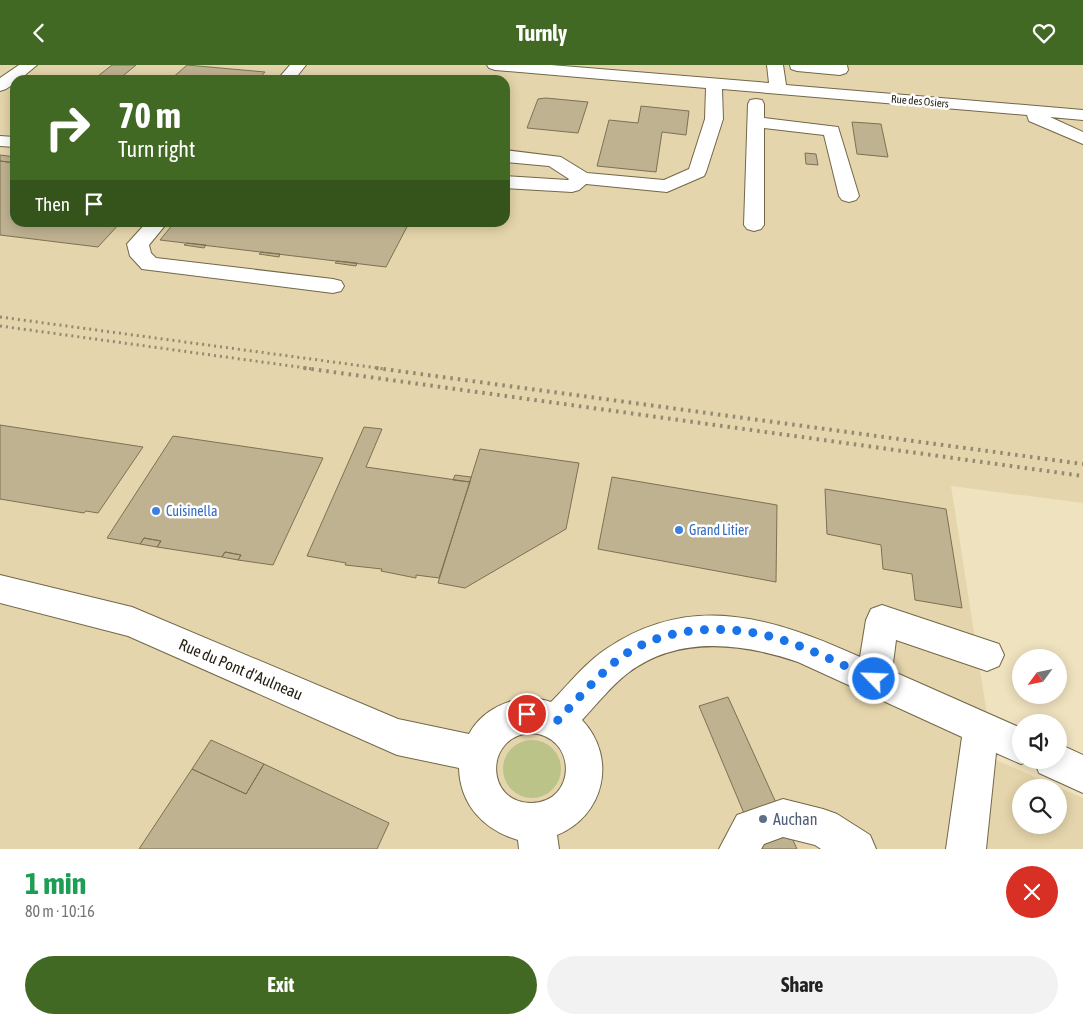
<!DOCTYPE html>
<meta charset="utf-8">
<style>
:root{--surface:#fff;--page:#f2f2f2;--text:#222;--muted:#767676;--accent:#426924}
body{margin:0;font-family:"Asap Condensed",sans-serif;background:var(--page);color:var(--text);height:100vh;display:flex;flex-direction:column;font-size:19px;white-space:nowrap}
*{box-sizing:border-box;margin:0}
p{font-size:16px;color:var(--muted)}
.icon{flex:none;width:28px;height:28px;fill:none;stroke:currentColor;stroke-width:2;stroke-linecap:round;stroke-linejoin:round}
.map{position:relative;height:784px;overflow:hidden}
.side{display:flex;flex-direction:column;background:var(--surface);flex:1}
.side>*{flex:none}
.top-card{position:absolute;left:10px;top:10px;width:500px;height:152px;border-radius:15px;box-shadow:0 2px 12px #0003;background:#426924;color:#fff;overflow:hidden}
.needle{width:32px;rotate:237deg}
.buttons{position:absolute;left:1012px;top:584px;display:grid;gap:10px}
.buttons a{display:grid;place-items:center;width:55px;height:55px;border-radius:50%;background:var(--surface);box-shadow:0 2px 12px #0003;font-size:25px}
.pin{position:absolute;display:grid;place-items:center;width:42px;height:42px;color:#fff;margin:-21px;border:2px solid #fff;border-radius:50%;box-shadow:0 1px 5px #0007}
.me{position:absolute;width:55px;margin:-28px;rotate:294deg;stroke-linejoin:round;filter:drop-shadow(0 0 4px #0008)}
.turn{display:flex;align-items:center;gap:18px;height:105px;padding:0 25px;font-size:22px}
.turn .icon{width:65px;height:65px;stroke-width:2.5}
.turn b{display:block;font-size:35px;line-height:42px}
.then{display:flex;align-items:center;height:48px;padding:0 25px;background:#0003;gap:10px;font-size:19px}
.round{display:grid;place-items:center;flex:none;width:52px;height:52px;border-radius:26px;background:var(--page)}
.head{display:flex;align-items:center;justify-content:space-between;height:85px;padding:0 25px}
h1{font-size:30px;font-weight:700;line-height:38px;color:#1e9e55}
.cta{display:flex;gap:10px;margin-top:auto;padding:10px 25px}
.cta a{flex:1;height:58px;border-radius:30px;background:var(--accent);color:#fff;font-size:20px;font-weight:700;line-height:58px;text-align:center}
.cta a+a{background:var(--page);color:var(--text)}
header{display:flex;justify-content:space-between;align-items:center;height:65px;padding:0 25px;background:var(--accent);color:#fff;font-size:22px;font-weight:700}
.map>svg:first-child{display:block}
.built{fill:#e5d5ac;fill-rule:evenodd}
.green{fill:#bcc389}
.building{fill:#bfb291;stroke:#7d7152}
.lines{fill:none;stroke-linecap:round;stroke-linejoin:round}
.minor-casing{stroke:#736748;stroke-width:2}
.minor{fill:#fff;fill-rule:evenodd}
.rail-far1{stroke:#938a71;stroke-width:3;stroke-dasharray:2 4;stroke-linecap:butt}
.rail{stroke:#938a71;stroke-width:4;stroke-dasharray:2.5 5;stroke-linecap:butt}
.route{stroke:#1a73e8;stroke-width:9;stroke-dasharray:0 16.2}
.shop-dot{fill:#3f7fe0;stroke:#fff;stroke-width:2}
.service-dot{fill:#5c6f8a;stroke:#fff;stroke-width:2}
.labels{text-anchor:middle;dominant-baseline:central;stroke-width:5;stroke-linejoin:round;paint-order:stroke}
.far-street-label{font-size:11px;fill:#241f12;stroke:#fff}
.shop-label{font-size:14px;fill:#366cbe;stroke:#fff;text-anchor:start}
.near-street-label{font-size:16px;fill:#241f12;stroke:#fff}
.near-service-label{font-size:16px;fill:#4e5e75;stroke:#fff;text-anchor:start}
</style>
<header><svg class="icon" aria-label="back" viewBox="0 0 24 24"><path d="M15 5l-7 7 7 7"/></svg>Turnly<svg class="icon" aria-label="heart" viewBox="0 0 24 24"><path d="M12 20l-8-8c-3-5 5-10 8-4 3-6 11-1 8 4z"/></svg></header>
<div class="map">
<svg width="1083" height="784" viewBox="0 0 1083 784">
<rect width="100%" height="100%" fill="#efe2bf"/>
<path class="built" d="M 0,0 L 1083,0 L 1083,438 L 951,421 L 994,694 L 1083,733 L 1083,784 L 0,784 ZM 15,15 L 505,15 L 505,158 L 15,158 ZM 1021,722 L 1059,722 L 1059,760 L 1021,760 Z"/>
<path class="green" d="M503 704a29 29 0 1 1 58 0a29 29 0 1 1-58 0Z"/>
<path class="building" d="M 112,0 L 136,0 L 118,15 L 93,15 Z
M 187,0 L 265,7 L 258,15 L 170,15 Z
M 546,33 L 588,37 L 578,68 L 527,63 L 538,34 Z
M 641,41 L 689,46 L 686,70 L 662,67 L 656,107 L 597,101 L 609,55 L 638,58 Z
M 852,57 L 881,59 L 888,92 L 857,89 Z
M 805,88 L 816,89 L 818,100 L 806,99 Z
M 0,90 L 15,92 L 15,98 L 0,96 Z
M 0,96 L 15,98 L 15,158 L 120,158 L 98,182 L 0,170 Z
M 174,158 L 409,158 L 386,202 L 160,175 Z
M 187,178 L 206,180 L 204,183 L 184,180 Z
M 261,187 L 280,189 L 279,192 L 259,189 Z
M 337,196 L 357,198 L 356,201 L 335,198 Z
M 0,360 L 143,382 L 98,448 L 86,446 L 84,448 L 0,434 Z
M 364,362 L 382,364 L 366,402 L 470,417 L 439,513 L 416,510 L 416,513 L 381,506 L 382,504 L 345,500 L 346,498 L 307,491 Z
M 173,371 L 323,393 L 273,500 L 238,495 L 241,490 L 225,487 L 222,492 L 157,482 L 161,476 L 144,473 L 140,479 L 107,473 Z
M 480,384 L 579,398 L 566,464 L 465,523 L 438,518 Z
M 455,410 L 471,412 L 470,417 L 453,415 Z
M 612,412 L 777,440 L 776,517 L 598,484 Z
M 825,424 L 946,444 L 962,543 L 915,535 L 912,509 L 883,504 L 881,480 L 827,469 Z
M 144,473 L 161,476 L 157,482 L 140,479 Z
M 225,487 L 241,490 L 238,495 L 222,492 Z
M 728,632 L 797,784 L 759,784 L 699,641 Z
M 211,675 L 264,699 L 246,729 L 192,704 Z
M 264,699 L 389,758 L 377,784 L 139,784 L 192,704 L 246,729 Z"/>
<g class="lines">
<defs>
<path id="minor" d="M 19,0 L 37,0 L 19,15 L 15,15 L 15,18 L 6,24 L 0,26 L 0,13 Z
M 290,0 L 306,0 L 294,15 L 277,15 Z
M 487,0 L 551,0 L 769,18 L 767,0 L 783,0 L 786,20 L 1083,45 L 1083,55 L 1050,52 L 1083,67 L 1083,79 L 1029,56 L 1027,50 L 722,24 L 723,54 L 706,107 L 704,111 L 667,127 L 586,119 L 579,125 L 572,127 L 505,123 L 505,111 L 568,115 L 569,114 L 549,101 L 505,97 L 505,85 L 561,92 L 587,108 L 664,115 L 689,104 L 705,54 L 706,23 L 495,5 L 489,3 Z
M 790,0 L 847,0 L 848,5 L 846,8 L 840,10 L 797,6 L 791,4 Z
M 756,34 L 762,35 L 764,39 L 764,53 L 838,62 L 859,131 L 856,135 L 849,137 L 842,135 L 839,131 L 824,70 L 764,63 L 764,160 L 761,164 L 754,166 L 747,164 L 744,160 L 748,39 L 750,35 Z
M 0,71 L 15,72 L 15,82 L 0,81 Z
M 146,158 L 167,158 L 149,180 L 151,188 L 156,193 L 333,214 L 341,216 L 344,221 L 341,226 L 333,228 L 142,204 L 130,191 L 127,179 Z
M 0,510 L 132,542 L 398,654 L 469,669 C 484,641 522,626 551,637 C 569,619 585,598 606,584 C 692,526 774,553 860,592 L 866,555 L 871,544 L 882,540 L 999,579 L 1004,590 L 999,601 L 987,606 L 896,575 L 892,606 L 1021,663 L 1021,695 L 1031,695 L 1021,699 L 996,688 L 986,784 L 946,784 L 962,672 L 798,597 C 742,578 678,570 628,608 C 611,621 597,639 582,655 C 618,693 604,751 557,770 L 559,784 L 519,784 L 518,775 C 484,765 460,740 459,703 L 397,690 L 128,571 L 0,538 ZM 531,668 C 578,671 577,738 531,738 C 485,738 484,671 531,668 Z
M 1059,679 L 1083,690 L 1083,728 L 1039,708 L 1034,695 L 1059,695 Z
M 783,734 L 823,744 L 837,749 L 870,770 L 876,784 L 821,784 L 815,780 L 783,772 L 764,779 L 761,784 L 719,784 L 737,750 Z"/>
</defs>
<use href="#minor" class="minor-casing"/>
<use href="#minor" class="minor"/>
<path class="rail-far1" d="M 0,252 L 385,304
M 0,261 L 313,304"/>
<path class="rail" d="M 304,303 L 1083,411
M 376,303 L 1083,399"/>
</g>
<g class="lines">
<path class="route" d="M 527,649 L 542,650 L 557,656 C 576,636 595,614 616,596 C 659,561 725,558 776,573 C 810,583 842,600 874,614"/>
</g>
<g class="shop-dot">
<circle cx="156" cy="446" r="5"/>
<circle cx="679" cy="465" r="5"/>
</g>
<circle class="service-dot" cx="763" cy="754" r="5"/>
<g class="labels">
<g class="far-street-label">
<text transform="translate(920 36) rotate(5)">Rue des Osiers</text>
</g>
<g class="shop-label">
<text x="166" y="446">Cuisinella</text>
<text x="689" y="465">Grand Litier</text>
</g>
<g class="near-street-label">
<text transform="translate(241 604) rotate(23)">Rue du Pont d'Aulneau</text>
</g>
<g class="near-service-label">
<text x="773" y="754">Auchan</text>
</g>
</g>
</svg>
<div class="buttons">
<a><svg class="needle" viewBox="-14 -14 28 28"><path d="M0-13l5 13h-10z" fill="#e53935"/><path d="M0 13l5-13h-10z" fill="#767676"/></svg></a>
<a><svg class="icon" aria-label="sound" viewBox="0 0 24 24"><path d="M4 9h4l5-4v14l-5-4H4zM17 9q2 3 0 6"/></svg></a>
<a><svg class="icon" aria-label="search" viewBox="0 0 24 24"><circle cx="10" cy="10" r="6"/><path d="M15 15l6 6"/></svg></a>
</div>
<div class="pin" style="left:527px;top:649px;background:#d93025"><svg class="icon" aria-label="arrive" viewBox="0 0 24 24"><path d="M6 21V4h12l-3 4 3 4H6"/></svg></div>
<svg class="me" style="left:874px;top:614px" viewBox="-20 -20 40 40"><circle r="17" fill="#1a73e8" stroke="#fff" stroke-width="3"/><path d="M0-11L8 9 0 5-8 9z" fill="#fff"/></svg>
<div class="top-card">
<div class="turn"><svg class="icon" aria-label="right" viewBox="0 0 24 24"><path d="M7 20v-9h11M14 6l5 5-5 5"/></svg><div><b>70 m</b>Turn right</div></div>
<div class="then">Then<svg class="icon" aria-label="arrive" viewBox="0 0 24 24"><path d="M6 21V4h12l-3 4 3 4H6"/></svg></div>
</div>
</div>
<section class="side">
<div class="head"><div><h1>1 min</h1><p>80 m · 10:16</p></div><a class="round" style="background:#d93025;color:#fff"><svg class="icon" aria-label="close" viewBox="0 0 24 24"><path d="M6 6l12 12M18 6L6 18"/></svg></a></div>
<div class="cta"><a>Exit</a><a>Share</a></div>
</section>
